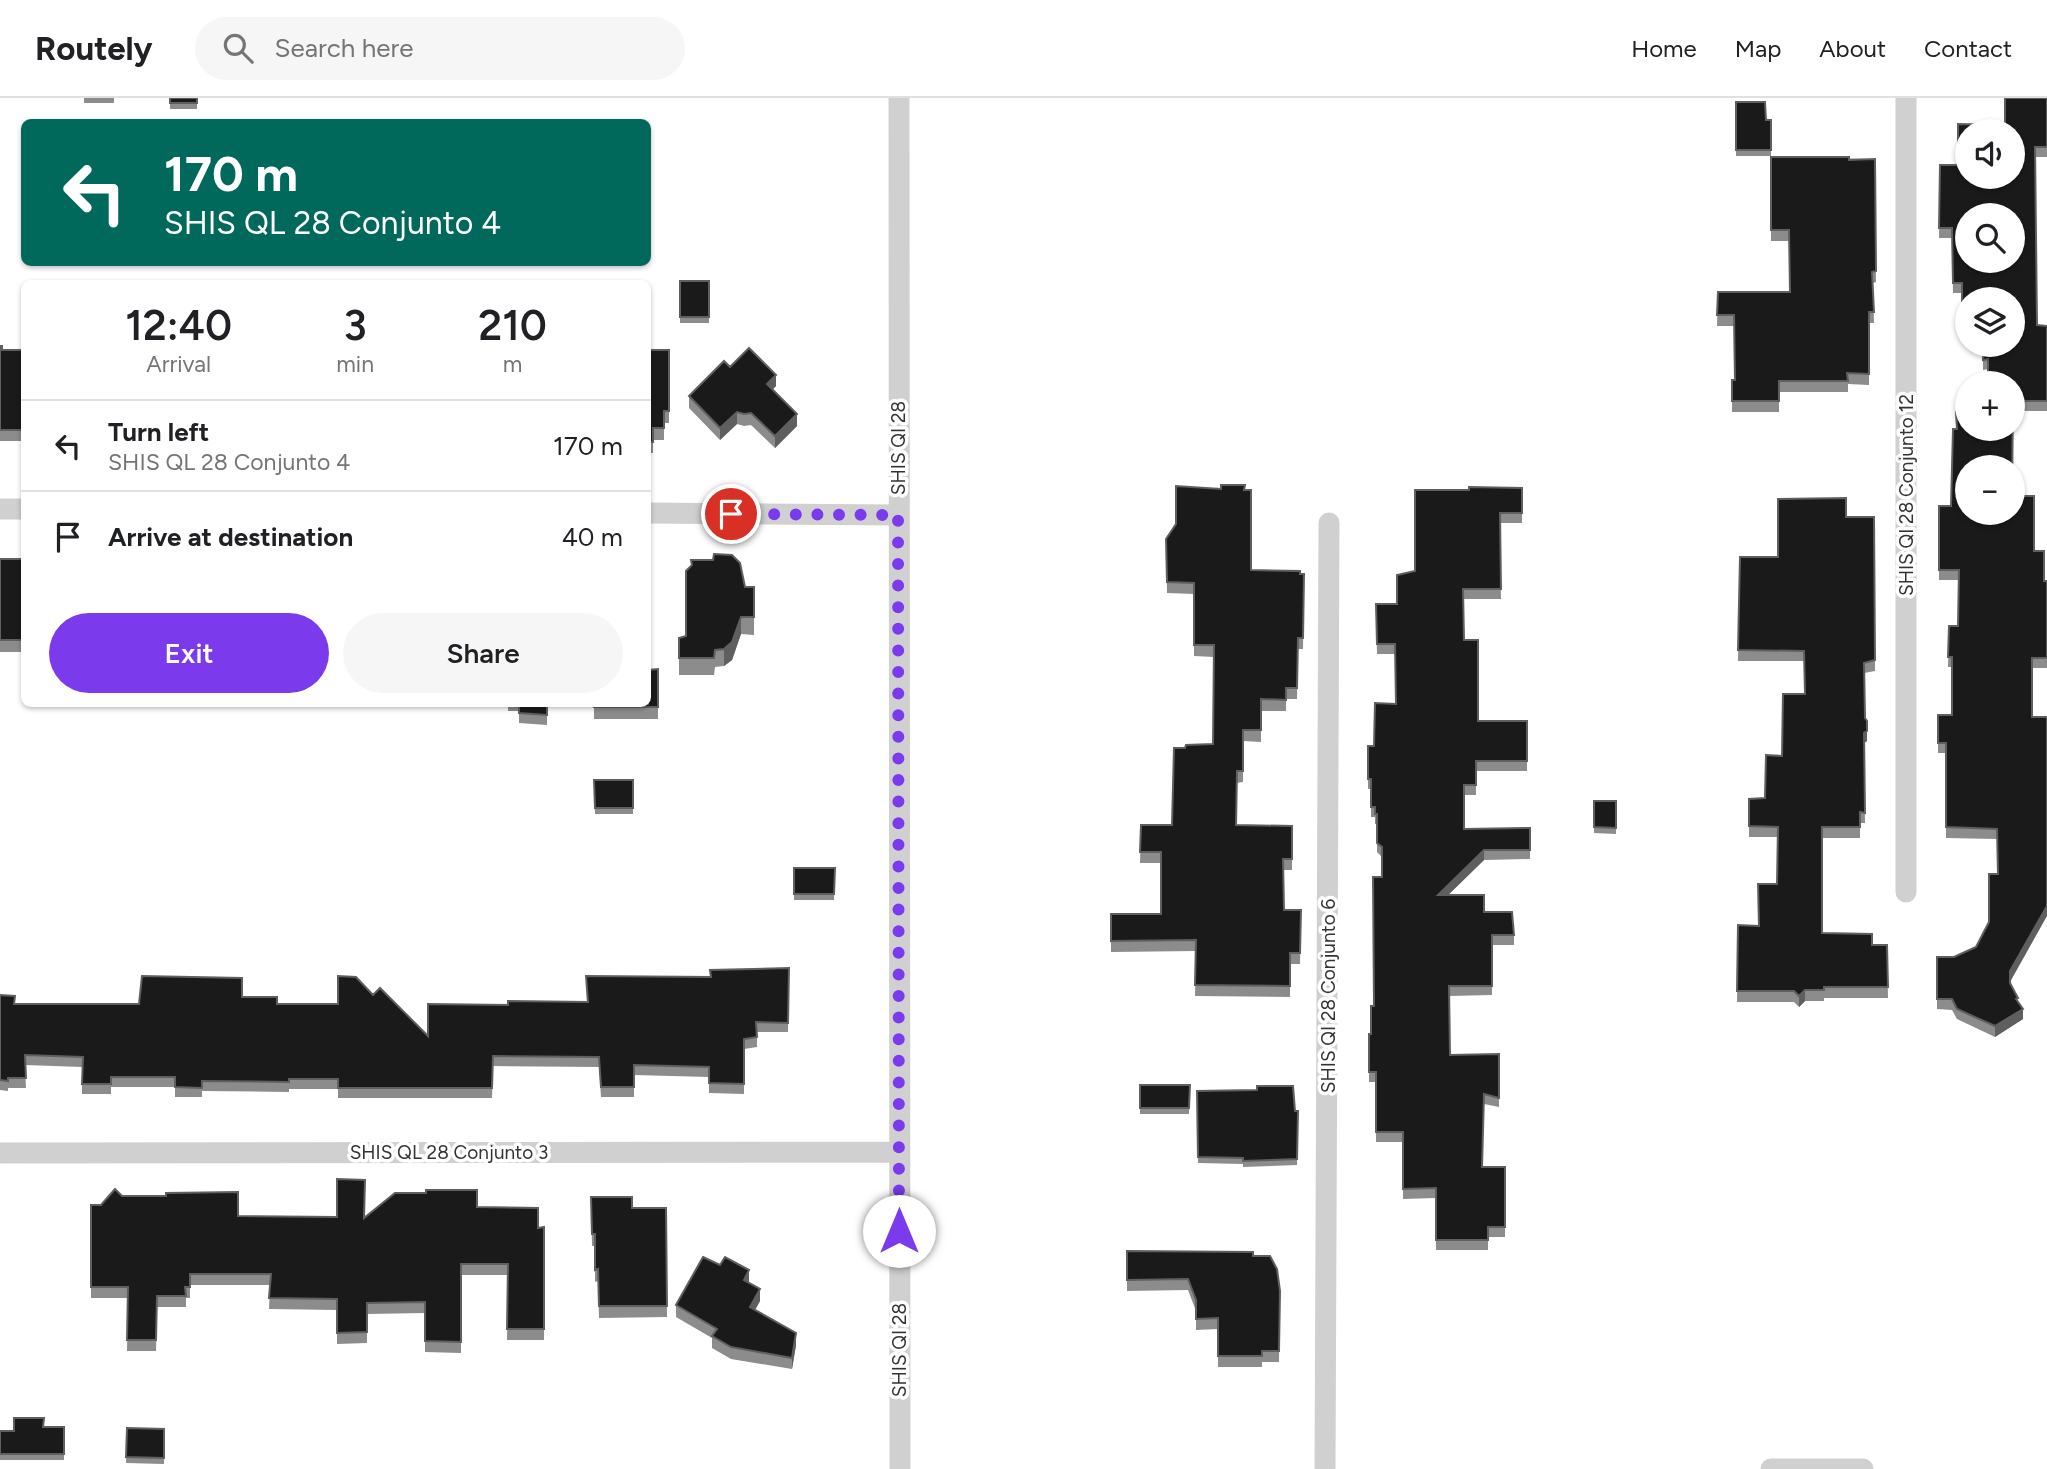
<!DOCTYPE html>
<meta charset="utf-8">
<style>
:root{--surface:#fff;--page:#f6f6f6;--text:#202124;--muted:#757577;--line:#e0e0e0;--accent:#7c3aed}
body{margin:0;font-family:Figtree,sans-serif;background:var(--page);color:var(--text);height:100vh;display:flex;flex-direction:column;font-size:26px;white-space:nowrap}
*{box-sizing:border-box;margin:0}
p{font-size:23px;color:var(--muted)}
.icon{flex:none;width:38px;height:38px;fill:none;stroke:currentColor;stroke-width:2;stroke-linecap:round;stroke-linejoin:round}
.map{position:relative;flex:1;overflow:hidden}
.details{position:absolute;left:21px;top:182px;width:630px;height:427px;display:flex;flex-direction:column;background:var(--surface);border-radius:10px;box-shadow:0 2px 5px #0004}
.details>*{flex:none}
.top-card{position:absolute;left:21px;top:21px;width:630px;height:147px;border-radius:10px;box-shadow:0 2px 5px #0004;background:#00695c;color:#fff;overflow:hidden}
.fabs{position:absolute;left:1955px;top:21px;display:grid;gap:14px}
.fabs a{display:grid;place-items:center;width:70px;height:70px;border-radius:50%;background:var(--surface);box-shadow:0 2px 5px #0004;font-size:35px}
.pin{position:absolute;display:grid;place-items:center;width:60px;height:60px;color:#fff;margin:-30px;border:4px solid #fff;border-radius:50%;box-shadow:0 2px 7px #0007}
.me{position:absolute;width:77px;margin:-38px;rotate:0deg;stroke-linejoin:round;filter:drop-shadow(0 0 5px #0008)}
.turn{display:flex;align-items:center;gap:24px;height:147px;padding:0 28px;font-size:32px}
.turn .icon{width:91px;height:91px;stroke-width:2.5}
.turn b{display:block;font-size:49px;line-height:60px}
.eta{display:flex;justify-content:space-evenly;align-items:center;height:119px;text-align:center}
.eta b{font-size:42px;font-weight:600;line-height:49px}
.cta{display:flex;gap:14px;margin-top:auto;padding:14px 28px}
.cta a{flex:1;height:80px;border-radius:42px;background:var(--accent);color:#fff;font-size:28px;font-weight:600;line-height:80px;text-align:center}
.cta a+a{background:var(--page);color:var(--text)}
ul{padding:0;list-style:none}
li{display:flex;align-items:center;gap:21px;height:91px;padding:0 28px;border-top:2px solid var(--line)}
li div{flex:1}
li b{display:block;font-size:26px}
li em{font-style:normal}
header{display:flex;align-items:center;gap:42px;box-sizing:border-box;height:98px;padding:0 35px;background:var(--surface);border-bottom:2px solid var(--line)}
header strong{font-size:33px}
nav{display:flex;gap:38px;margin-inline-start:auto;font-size:24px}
.search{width:490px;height:63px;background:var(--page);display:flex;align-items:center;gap:18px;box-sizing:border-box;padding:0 24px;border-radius:38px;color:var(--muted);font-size:26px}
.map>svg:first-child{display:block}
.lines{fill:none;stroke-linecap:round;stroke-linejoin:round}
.street{stroke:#d0d0d0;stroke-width:21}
.wall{fill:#8c8c8c}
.shaded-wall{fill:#5f5f5f}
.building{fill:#1a1a1a;stroke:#5f5f5f;stroke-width:2;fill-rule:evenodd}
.route{stroke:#7c3aed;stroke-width:12;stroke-dasharray:0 21.6}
.labels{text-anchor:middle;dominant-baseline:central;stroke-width:7;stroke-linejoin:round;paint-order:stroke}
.street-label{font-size:19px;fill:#333;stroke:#fff}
</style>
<header>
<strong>Routely</strong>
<div class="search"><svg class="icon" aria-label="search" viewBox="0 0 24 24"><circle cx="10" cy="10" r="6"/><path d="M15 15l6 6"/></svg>Search here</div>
<nav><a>Home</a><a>Map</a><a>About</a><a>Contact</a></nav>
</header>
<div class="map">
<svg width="2047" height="1371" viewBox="0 0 2047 1371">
<rect width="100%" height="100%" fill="#fff"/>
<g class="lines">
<path class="street" d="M 899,0 L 900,1371
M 0,411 L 24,411
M 648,415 L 898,417
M 1906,794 L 1906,0
M 0,1055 L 899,1054
M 1325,1371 L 1329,425
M 1771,1371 L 1863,1371"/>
</g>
<path class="wall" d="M 84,0 L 114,0 L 114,5 L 84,5 Z
M 170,0 L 197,0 L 197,11 L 170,11 Z
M 2047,0 L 2047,59 L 2035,59 L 2037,227 L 2047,228 L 2047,313 L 2013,313 L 2013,398 L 2034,453 L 2044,483 L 2047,483 L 2047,570 L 2032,570 L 2010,884 L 2010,886 L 2018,904 L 2023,921 L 1995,939 L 1957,921 L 1952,912 L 1937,911 L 1937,859 L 1954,859 L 1976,849 L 1989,825 L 1998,776 L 1997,741 L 1946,740 L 1946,655 L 1938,655 L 1938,617 L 1952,617 L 1952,569 L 1948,569 L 1949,528 L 1958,528 L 1958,482 L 1939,482 L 1939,408 L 1951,408 L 1957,331 L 1956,314 L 2012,331 L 1988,271 L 1983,272 L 1983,262 L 2012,201 L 1967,201 L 1967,214 L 1962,214 L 1962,195 L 1953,195 L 1952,140 L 1939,140 L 1940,67 L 1958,67 L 2005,27 Z
M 1736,4 L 1766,22 L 1771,22 L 1771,58 L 1736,58 Z
M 1771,59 L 1875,61 L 1876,184 L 1873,185 L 1874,225 L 1869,225 L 1869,287 L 1848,286 L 1848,294 L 1779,294 L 1779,314 L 1732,314 L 1732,282 L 1735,282 L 1734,228 L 1717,228 L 1718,194 L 1790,194 L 1789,143 L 1771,143 Z
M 680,183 L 709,183 L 709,225 L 680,225 Z
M 0,248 L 2,252 L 24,252 L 24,343 L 0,343 Z
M 648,252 L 669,252 L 669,325 L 664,325 L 664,342 L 653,342 L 653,355 L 648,355 Z
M 730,269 L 776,288 L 773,291 L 797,328 L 775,350 L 751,327 L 744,328 L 737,326 L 720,342 L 689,310 L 689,298 Z
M 1522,390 L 1522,425 L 1500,425 L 1501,501 L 1463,501 L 1464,542 L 1478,623 L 1527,623 L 1527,673 L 1476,673 L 1476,697 L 1464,697 L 1464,731 L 1530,730 L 1530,761 L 1484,762 L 1448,797 L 1484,814 L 1514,837 L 1514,847 L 1492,847 L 1492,897 L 1449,898 L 1450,957 L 1499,956 L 1499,1009 L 1484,1006 L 1482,1069 L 1505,1069 L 1505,1139 L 1488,1139 L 1488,1152 L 1436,1152 L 1436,1100 L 1403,1101 L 1403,1044 L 1376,1044 L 1376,984 L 1369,984 L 1369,936 L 1371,936 L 1374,908 L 1382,779 L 1382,759 L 1377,754 L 1377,726 L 1375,726 L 1375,719 L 1371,719 L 1371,691 L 1368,691 L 1368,648 L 1374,648 L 1396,606 L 1395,556 L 1377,556 L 1376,506 L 1397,506 L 1415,473 L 1469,392 Z
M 1245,392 L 1251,472 L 1304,476 L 1303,551 L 1298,551 L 1297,601 L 1286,601 L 1286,613 L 1261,613 L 1261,644 L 1243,643 L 1243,684 L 1237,685 L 1236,727 L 1292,728 L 1292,772 L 1283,772 L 1284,812 L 1301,812 L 1300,866 L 1290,866 L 1290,899 L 1195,898 L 1196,853 L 1111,854 L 1111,816 L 1161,816 L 1161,765 L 1140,765 L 1141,727 L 1172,727 L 1185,650 L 1213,646 L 1214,559 L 1194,558 L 1194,496 L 1167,495 L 1166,441 L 1176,427 Z
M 1846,419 L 1874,419 L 1875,573 L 1864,575 L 1865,620 L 1867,623 L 1867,643 L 1864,645 L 1865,725 L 1860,725 L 1860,740 L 1822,740 L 1822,835 L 1872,847 L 1887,847 L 1888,900 L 1824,900 L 1824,903 L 1805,903 L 1799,909 L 1794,904 L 1737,904 L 1738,827 L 1759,828 L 1777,786 L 1778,739 L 1749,739 L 1749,701 L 1765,700 L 1805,596 L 1804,563 L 1738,563 L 1740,459 L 1778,459 Z
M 0,461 L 24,461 L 24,554 L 0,554 Z
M 745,489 L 754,489 L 754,537 L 741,536 L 732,562 L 724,568 L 715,569 L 714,577 L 679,577 L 679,540 L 686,538 Z
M 658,571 L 658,621 L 594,621 L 594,606 Z
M 508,606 L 547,606 L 547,627 L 519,625 L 519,613 L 508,613 Z
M 594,682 L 633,682 L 633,716 L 595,716 Z
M 1594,703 L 1616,703 L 1616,736 L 1594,735 Z
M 794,770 L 835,770 L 834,802 L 794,802 Z
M 789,870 L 788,934 L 757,934 L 757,949 L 744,951 L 744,996 L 709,995 L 709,979 L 634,977 L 634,999 L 601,999 L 599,969 L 493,968 L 492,1000 L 338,1000 L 338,991 L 289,991 L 289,994 L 202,993 L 202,999 L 175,999 L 175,989 L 111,989 L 111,996 L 82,996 L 82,969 L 25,967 L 26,990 L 8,990 L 8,993 L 0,992 L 0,897 L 14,906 L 139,906 L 242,899 L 277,906 L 338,906 L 373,897 L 428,938 L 508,907 L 587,904 L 586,878 L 710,879 L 710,872 Z
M 1140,987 L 1190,987 L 1189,1016 L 1140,1016 Z
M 1197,993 L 1298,1013 L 1297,1067 L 1243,1069 L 1243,1066 L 1198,1065 Z
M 122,1098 L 238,1118 L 364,1120 L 477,1109 L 538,1130 L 544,1129 L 544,1242 L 507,1242 L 508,1177 L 461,1177 L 461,1255 L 425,1254 L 425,1215 L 367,1216 L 367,1245 L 337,1246 L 337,1212 L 269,1211 L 270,1187 L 190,1187 L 190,1200 L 186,1200 L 186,1209 L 157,1209 L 156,1253 L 127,1253 L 128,1200 L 91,1200 L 91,1107 L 101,1107 Z
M 591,1099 L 632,1110 L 666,1110 L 667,1219 L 599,1220 L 598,1183 L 595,1184 L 595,1148 L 592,1148 Z
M 1127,1153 L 1253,1158 L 1280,1193 L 1279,1264 L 1262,1264 L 1262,1269 L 1218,1269 L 1218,1231 L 1196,1232 L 1196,1213 L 1188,1192 L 1127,1193 Z
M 749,1185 L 760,1203 L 755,1212 L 796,1247 L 792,1271 L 731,1261 L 712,1250 L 712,1240 L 676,1219 L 676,1207 Z
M 44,1329 L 64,1329 L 64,1362 L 0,1362 L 0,1333 L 14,1333 Z
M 127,1330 L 164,1331 L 164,1366 L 126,1365 Z"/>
<path class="shaded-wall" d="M 776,277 L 776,288 L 767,297 L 767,286 Z
M 737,314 L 737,326 L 720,342 L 720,330 Z
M 797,316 L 797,328 L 775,350 L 775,338 Z
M 741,519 L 741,536 L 732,562 L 724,568 L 724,551 Z
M 1867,633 L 1867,643 L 1864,645 L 1864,635 Z
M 1484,752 L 1484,762 L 1438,807 L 1438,797 Z
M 2047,808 L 2047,818 L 2010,884 L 2010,873 Z
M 1805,892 L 1805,903 L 1799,909 L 1799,898 Z
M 2023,911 L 2023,921 L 1995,939 L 1995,928 Z
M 749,1172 L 749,1184 L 744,1194 L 744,1182 Z
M 760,1191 L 760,1203 L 750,1221 L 750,1209 Z
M 796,1235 L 796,1247 L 792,1271 L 792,1260 Z"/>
<path class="building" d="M 170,0 L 197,0 L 197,5 L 170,5 Z
M 2005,0 L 2047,0 L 2047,49 L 2035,49 L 2037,227 L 2047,228 L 2047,303 L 2013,303 L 2012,398 L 2034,398 L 2034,453 L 2044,453 L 2044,483 L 2047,483 L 2047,560 L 2032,560 L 2032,619 L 2047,619 L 2047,808 L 2010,873 L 2010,885 L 2018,900 L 2016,901 L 2023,911 L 1995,928 L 1957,911 L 1952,901 L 1937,901 L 1937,859 L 1954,859 L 1976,849 L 1989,824 L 1989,776 L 1998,776 L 1997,731 L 1946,729 L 1946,645 L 1938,645 L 1938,617 L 1952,617 L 1952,559 L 1948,559 L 1949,528 L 1958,528 L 1959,472 L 1939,472 L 1939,408 L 1951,408 L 1953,331 L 1957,331 L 1956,314 L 1967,314 L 1967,331 L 2012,331 L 2012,285 L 1988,285 L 1988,261 L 1983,262 L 1983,247 L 2012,247 L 2012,201 L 1967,201 L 1967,204 L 1962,204 L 1962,185 L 1953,185 L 1952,130 L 1939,130 L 1940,67 L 1958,67 L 1958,26 L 2005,27 ZM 1967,33 L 2012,33 L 2012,79 L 1967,79 ZM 1967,117 L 2012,117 L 2012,163 L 1967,163 ZM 1967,369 L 2012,369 L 2012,415 L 1967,415 Z
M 1736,4 L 1765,4 L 1766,22 L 1771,22 L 1771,52 L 1736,52 Z
M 1771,59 L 1849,59 L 1849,62 L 1875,61 L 1876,173 L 1872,174 L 1874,214 L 1869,214 L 1869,276 L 1847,275 L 1848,283 L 1779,283 L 1779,303 L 1732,303 L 1732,282 L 1735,282 L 1734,217 L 1717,217 L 1718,194 L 1790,194 L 1789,132 L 1771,132 Z
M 680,183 L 709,183 L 709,219 L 680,219 Z
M 0,248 L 2,248 L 2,252 L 24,252 L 24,332 L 0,332 Z
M 749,250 L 776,277 L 767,286 L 797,316 L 775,338 L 751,315 L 744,316 L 737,314 L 720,330 L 689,298 L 724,263 L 730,269 Z
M 648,252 L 669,252 L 669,313 L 664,313 L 664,330 L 653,330 L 653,344 L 648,344 Z
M 1221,387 L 1245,387 L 1244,392 L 1251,392 L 1251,472 L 1300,473 L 1300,476 L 1304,476 L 1303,540 L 1298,540 L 1297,590 L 1286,590 L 1286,602 L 1261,601 L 1261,632 L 1243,632 L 1243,673 L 1237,673 L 1236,727 L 1292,728 L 1292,761 L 1283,761 L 1284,812 L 1301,812 L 1300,855 L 1290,855 L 1290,888 L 1195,887 L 1196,842 L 1111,843 L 1111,816 L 1161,816 L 1161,754 L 1140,754 L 1141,727 L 1172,727 L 1174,650 L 1185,650 L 1186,647 L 1213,646 L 1214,547 L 1194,547 L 1194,485 L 1167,484 L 1166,441 L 1176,426 L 1176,388 L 1221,391 Z
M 1469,389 L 1522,390 L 1522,415 L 1500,415 L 1501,491 L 1463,491 L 1464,542 L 1478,542 L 1478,623 L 1527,623 L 1527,663 L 1476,663 L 1476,687 L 1464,687 L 1464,731 L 1530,730 L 1530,752 L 1484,752 L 1438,797 L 1484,797 L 1484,814 L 1512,814 L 1514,837 L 1492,837 L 1492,888 L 1449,888 L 1450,957 L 1499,956 L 1499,1000 L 1484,996 L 1482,1069 L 1505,1069 L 1505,1129 L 1488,1129 L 1488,1142 L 1436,1142 L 1436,1090 L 1403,1091 L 1403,1034 L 1376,1034 L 1376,974 L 1369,974 L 1369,936 L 1371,936 L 1371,908 L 1374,908 L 1373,779 L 1382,779 L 1382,749 L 1377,745 L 1377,716 L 1375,716 L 1375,709 L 1371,709 L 1371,681 L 1368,681 L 1368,648 L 1374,648 L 1375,605 L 1396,606 L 1395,546 L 1377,546 L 1376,506 L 1397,506 L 1397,477 L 1415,473 L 1415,392 L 1469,392 Z
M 1846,400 L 1846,419 L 1874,419 L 1875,562 L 1864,565 L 1865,620 L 1867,623 L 1867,633 L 1864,635 L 1865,715 L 1860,714 L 1860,729 L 1822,729 L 1822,835 L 1872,836 L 1872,847 L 1887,847 L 1888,889 L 1824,889 L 1824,892 L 1805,892 L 1799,898 L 1794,893 L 1737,893 L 1738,827 L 1759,828 L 1758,786 L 1777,786 L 1778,729 L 1749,728 L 1749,701 L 1765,700 L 1766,657 L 1782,658 L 1783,596 L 1805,596 L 1804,553 L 1738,552 L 1740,459 L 1778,459 L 1778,401 Z
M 714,456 L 732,457 L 740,465 L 745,489 L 754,489 L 754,519 L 741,519 L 732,544 L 724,551 L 715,552 L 714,560 L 679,560 L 679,540 L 686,538 L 686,473 L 692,467 L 691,462 L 713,462 Z
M 0,461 L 24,461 L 24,542 L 0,542 Z
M 658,571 L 658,609 L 594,609 L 594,606 L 648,606 L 648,572 Z
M 519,606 L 547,606 L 547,617 L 519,615 Z
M 594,682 L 633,682 L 633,710 L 595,710 Z
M 1594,703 L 1616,703 L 1616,730 L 1594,729 Z
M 794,770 L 835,770 L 834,796 L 794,796 Z
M 789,870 L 788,925 L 756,924 L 757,939 L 744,941 L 744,986 L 709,985 L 709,969 L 634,967 L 634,989 L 601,989 L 599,959 L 493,958 L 492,990 L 338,990 L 338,981 L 289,981 L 289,984 L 202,983 L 202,990 L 175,989 L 175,979 L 111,979 L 111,986 L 82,986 L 83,959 L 25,957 L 26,980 L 8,980 L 8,983 L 0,982 L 0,897 L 15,898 L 14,906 L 139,906 L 142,878 L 242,880 L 242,899 L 277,899 L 277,906 L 338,906 L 338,878 L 356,879 L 373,897 L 380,890 L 428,938 L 428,906 L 508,907 L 508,903 L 588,904 L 586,878 L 711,879 L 710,872 Z
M 1140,987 L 1190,987 L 1189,1010 L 1140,1010 Z
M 1257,988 L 1293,988 L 1295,1013 L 1298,1013 L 1297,1061 L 1243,1063 L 1243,1060 L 1198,1059 L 1197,993 L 1257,992 Z
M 337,1081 L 365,1082 L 364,1120 L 395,1095 L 426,1095 L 426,1092 L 477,1092 L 477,1109 L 538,1110 L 538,1130 L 544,1129 L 544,1231 L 507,1231 L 508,1166 L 461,1166 L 461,1244 L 425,1243 L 425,1204 L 367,1205 L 367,1234 L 337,1235 L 337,1201 L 269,1200 L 271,1176 L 190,1176 L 190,1189 L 185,1189 L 186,1198 L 157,1198 L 156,1242 L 127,1242 L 128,1189 L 91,1189 L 91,1107 L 101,1107 L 115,1091 L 122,1098 L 166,1098 L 166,1095 L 238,1094 L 238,1118 L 337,1119 Z
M 591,1099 L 632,1099 L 632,1110 L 666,1110 L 667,1208 L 599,1208 L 598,1171 L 595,1172 L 595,1136 L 592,1136 Z
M 1127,1153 L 1253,1154 L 1253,1158 L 1270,1158 L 1277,1171 L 1280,1193 L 1279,1253 L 1262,1253 L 1262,1258 L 1218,1258 L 1218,1220 L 1196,1221 L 1196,1202 L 1188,1181 L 1127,1182 Z
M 703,1159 L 720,1167 L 725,1159 L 749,1172 L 744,1182 L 760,1191 L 750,1209 L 796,1235 L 792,1260 L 731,1249 L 712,1238 L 717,1231 L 676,1207 Z
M 14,1320 L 44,1320 L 43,1329 L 64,1329 L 64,1356 L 0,1356 L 0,1333 L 14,1333 Z
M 127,1330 L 164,1331 L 164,1360 L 126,1359 Z"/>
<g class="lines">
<path class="route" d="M 731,416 L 898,417 L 899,1133"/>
</g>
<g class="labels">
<g class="street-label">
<text transform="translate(898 350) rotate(-90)">SHIS QI 28</text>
<text transform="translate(1906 397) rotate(-90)">SHIS QI 28 Conjunto 12</text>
<text transform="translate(1328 898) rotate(-90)">SHIS QI 28 Conjunto 6</text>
<text x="449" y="1054">SHIS QL 28 Conjunto 3</text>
<text transform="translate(899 1252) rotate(-90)">SHIS QI 28</text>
</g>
</g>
</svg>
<div class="fabs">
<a><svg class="icon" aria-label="sound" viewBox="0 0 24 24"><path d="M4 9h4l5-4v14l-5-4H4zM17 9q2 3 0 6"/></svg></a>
<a><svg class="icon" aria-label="search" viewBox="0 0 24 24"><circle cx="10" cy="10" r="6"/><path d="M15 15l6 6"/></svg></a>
<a><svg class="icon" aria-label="layers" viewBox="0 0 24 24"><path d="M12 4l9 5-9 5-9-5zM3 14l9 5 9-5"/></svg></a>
<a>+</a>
<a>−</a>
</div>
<div class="pin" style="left:731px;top:416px;background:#d93025"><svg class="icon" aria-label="arrive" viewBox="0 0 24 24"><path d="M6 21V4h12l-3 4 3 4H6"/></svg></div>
<svg class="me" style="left:899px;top:1133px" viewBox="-20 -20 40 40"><circle r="19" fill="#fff"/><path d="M0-13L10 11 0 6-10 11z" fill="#7c3aed"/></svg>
<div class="top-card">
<div class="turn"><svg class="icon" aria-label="left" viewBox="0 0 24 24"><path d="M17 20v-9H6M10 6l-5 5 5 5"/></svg><div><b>170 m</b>SHIS QL 28 Conjunto 4</div></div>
</div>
<section class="details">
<div class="eta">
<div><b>12:40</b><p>Arrival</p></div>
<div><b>3</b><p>min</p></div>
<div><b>210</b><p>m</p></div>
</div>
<ul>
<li><svg class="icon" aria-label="left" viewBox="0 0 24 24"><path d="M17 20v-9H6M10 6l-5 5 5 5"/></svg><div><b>Turn left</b><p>SHIS QL 28 Conjunto 4</p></div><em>170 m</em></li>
<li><svg class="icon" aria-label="arrive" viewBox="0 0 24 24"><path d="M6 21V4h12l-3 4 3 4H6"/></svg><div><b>Arrive at destination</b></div><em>40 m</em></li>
</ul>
<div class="cta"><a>Exit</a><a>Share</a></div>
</section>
</div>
